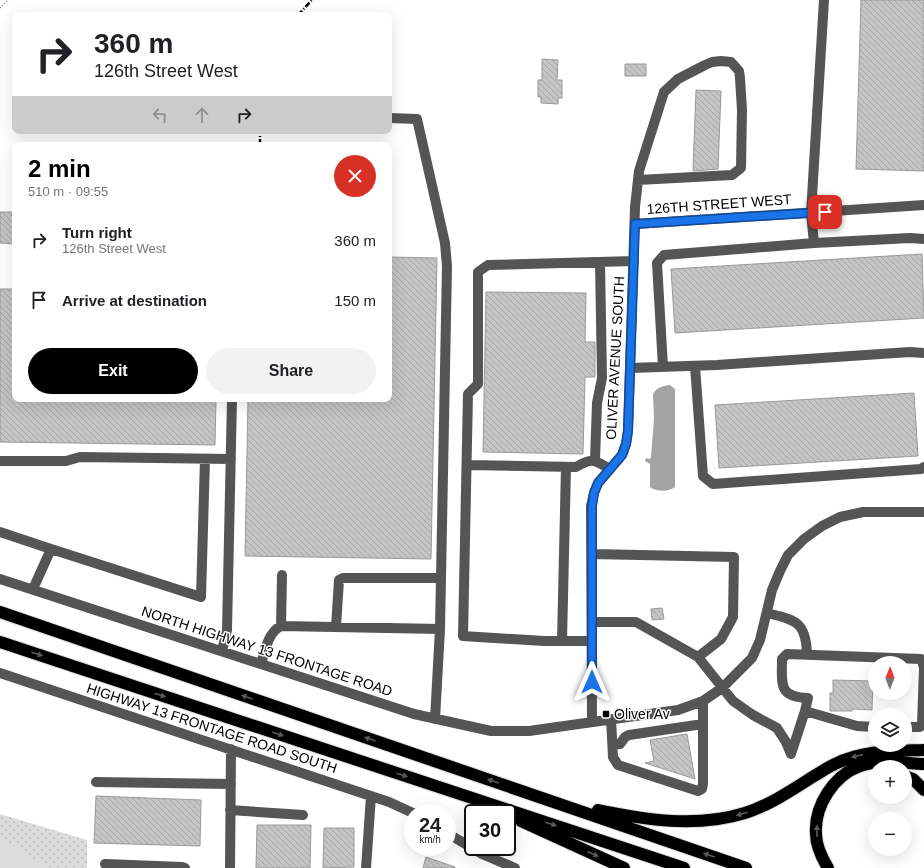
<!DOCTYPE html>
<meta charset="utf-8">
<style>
:root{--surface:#fff;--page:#f2f2f2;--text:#202124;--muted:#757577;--accent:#000}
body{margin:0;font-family:Helvetica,sans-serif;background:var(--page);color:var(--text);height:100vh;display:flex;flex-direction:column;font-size:15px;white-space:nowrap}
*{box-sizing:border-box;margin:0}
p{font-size:13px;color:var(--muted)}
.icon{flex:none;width:22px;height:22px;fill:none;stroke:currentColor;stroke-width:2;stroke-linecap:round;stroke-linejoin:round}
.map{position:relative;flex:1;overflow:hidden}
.panel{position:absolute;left:12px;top:142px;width:380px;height:260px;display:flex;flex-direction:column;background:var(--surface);border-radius:8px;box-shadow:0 4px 16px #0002}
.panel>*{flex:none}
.hud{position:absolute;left:12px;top:12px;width:380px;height:122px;border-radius:8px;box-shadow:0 4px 16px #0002;background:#fff;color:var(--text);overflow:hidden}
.needle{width:26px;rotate:1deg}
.controls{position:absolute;left:868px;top:656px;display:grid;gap:8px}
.controls a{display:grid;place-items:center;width:44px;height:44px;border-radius:50%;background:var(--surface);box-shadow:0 4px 16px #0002;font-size:20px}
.speed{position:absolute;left:404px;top:804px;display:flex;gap:8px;font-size:20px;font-weight:700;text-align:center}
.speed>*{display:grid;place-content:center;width:52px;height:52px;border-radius:50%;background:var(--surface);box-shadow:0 4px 16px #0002;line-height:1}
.speed small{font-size:10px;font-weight:400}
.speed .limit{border:2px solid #111;border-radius:6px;background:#fff;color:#111}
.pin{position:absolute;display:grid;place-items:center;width:34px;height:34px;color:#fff;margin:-17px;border-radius:8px;box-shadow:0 2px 6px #0006}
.me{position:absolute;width:44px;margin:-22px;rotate:0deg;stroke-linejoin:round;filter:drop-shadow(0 0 3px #0008)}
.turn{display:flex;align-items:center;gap:14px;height:84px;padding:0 16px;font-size:18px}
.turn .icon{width:52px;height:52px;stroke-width:2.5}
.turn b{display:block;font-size:28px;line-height:34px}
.lanes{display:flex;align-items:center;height:38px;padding:0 16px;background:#0003;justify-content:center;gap:20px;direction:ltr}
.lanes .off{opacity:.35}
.round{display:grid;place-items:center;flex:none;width:42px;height:42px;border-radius:21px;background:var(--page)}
.overview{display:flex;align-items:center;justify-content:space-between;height:68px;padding:0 16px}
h1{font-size:24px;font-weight:700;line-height:30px;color:var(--accent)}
.action{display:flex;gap:8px;margin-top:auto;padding:8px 16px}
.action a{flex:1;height:46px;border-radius:24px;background:var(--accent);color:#fff;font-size:16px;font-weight:700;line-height:46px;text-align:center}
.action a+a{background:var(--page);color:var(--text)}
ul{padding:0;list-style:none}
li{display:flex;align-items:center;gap:12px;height:60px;padding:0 16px}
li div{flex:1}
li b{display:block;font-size:15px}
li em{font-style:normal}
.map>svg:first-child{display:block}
.park{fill:url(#park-dots)}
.pitch{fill:#dcdcdc}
.water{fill:#a3a3a3}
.building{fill:url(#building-back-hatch);stroke:#999}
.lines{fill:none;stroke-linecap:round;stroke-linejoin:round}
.highway-casing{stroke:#dbdbdb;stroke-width:14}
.path{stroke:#777;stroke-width:1.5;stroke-dasharray:1 2;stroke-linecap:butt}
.minor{stroke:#555;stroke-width:10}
.highway{stroke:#000;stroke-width:12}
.rail{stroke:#000;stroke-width:2.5;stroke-dasharray:6 2 1 2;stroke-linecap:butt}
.oneway{fill:#595959}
.route-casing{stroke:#114b97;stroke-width:10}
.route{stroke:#1a73e8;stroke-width:7}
.poi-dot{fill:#000;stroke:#fff;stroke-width:1.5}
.labels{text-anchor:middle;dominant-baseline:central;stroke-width:3;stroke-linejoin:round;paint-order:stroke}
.street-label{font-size:14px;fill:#000;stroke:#fff}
.poi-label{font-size:14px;fill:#000;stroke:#fff;text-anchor:start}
</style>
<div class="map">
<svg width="924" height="868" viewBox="0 0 924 868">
<defs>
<pattern id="park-dots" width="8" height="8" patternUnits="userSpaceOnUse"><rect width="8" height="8" fill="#dcdcdc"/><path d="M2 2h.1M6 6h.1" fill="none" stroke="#bbb" stroke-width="1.8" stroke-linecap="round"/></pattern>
<pattern id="building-back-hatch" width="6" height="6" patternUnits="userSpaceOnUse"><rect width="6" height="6" fill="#c4c4c4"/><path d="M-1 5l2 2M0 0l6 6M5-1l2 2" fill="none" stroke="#a7a7a7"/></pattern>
</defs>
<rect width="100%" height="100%" fill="#fff"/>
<path class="park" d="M 0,814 L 87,840 L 87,868 L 0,868 Z"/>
<path class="pitch" d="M 0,840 L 21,849 L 47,868 L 0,868 Z"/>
<path class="water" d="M 670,385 L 675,389 L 675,487 C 668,492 657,492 650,487 L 650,464 L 645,461 L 646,458 L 650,459 L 651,457 L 654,419 L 653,394 C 657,387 663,386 670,385 Z"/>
<path class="building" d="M 861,0 L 924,0 L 924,171 L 856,169 Z
M 542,59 L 558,60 L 557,80 L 562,80 L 562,98 L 558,98 L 558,104 L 541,103 L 541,97 L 538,97 L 538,80 L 542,80 Z
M 625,64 L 646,64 L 646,76 L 625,76 Z
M 696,90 L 721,91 L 718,169 L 693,171 Z
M 0,212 L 15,212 L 15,244 L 0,243 Z
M 922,254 L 924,318 L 675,333 L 671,269 Z
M 389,257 L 437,258 L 431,559 L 245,556 L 248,399 L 389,399 Z
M 0,289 L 15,289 L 15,399 L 216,399 L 215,445 L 0,442 Z
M 486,292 L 586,293 L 585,342 L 595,342 L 595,377 L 585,377 L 583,454 L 483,452 Z
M 914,393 L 918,456 L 719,468 L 715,405 Z
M 662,608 L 664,619 L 652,620 L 651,609 Z
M 833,680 L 873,681 L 872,710 L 852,709 L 852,711 L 830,711 L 830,693 L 833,693 Z
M 687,734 L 695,779 L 645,763 L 654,761 L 650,740 Z
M 96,796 L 201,800 L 200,846 L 94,843 Z
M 257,825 L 311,825 L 310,868 L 256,868 Z
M 324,828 L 354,828 L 354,867 L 323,868 Z
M 426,857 L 455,867 L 455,868 L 423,868 Z"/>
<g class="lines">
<defs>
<path id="highway" d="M 0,612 L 746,868
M 0,642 L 684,868
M 905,776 L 913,779 L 924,790
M 598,810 C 646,820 696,828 745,813 C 770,805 792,790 814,776 C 821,772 828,767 835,764 C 863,750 894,751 924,750
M 521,821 L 624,868
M 828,868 C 822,858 816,845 816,834 C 814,806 834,775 860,766 C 880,759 904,763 924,764"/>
</defs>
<use href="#highway" class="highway-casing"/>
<path class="path" d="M 0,8 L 7,1"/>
<path class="minor" d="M 389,118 L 417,119 L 445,243 L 447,266 L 440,629
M 635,224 L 924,205
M 814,243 L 910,238 L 924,239
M 695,366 L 703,476 L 713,484 L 921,469 L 924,467
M 663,367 L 657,263 L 664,255 L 814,243 L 811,213 L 824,0
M 630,368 L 717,365 L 910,352 L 924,353
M 595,460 L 597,403 L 602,378 L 600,262
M 0,461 L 66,461 L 80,457 L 231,459
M 467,465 L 576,467 C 593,457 594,460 610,469
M 0,532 L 51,549 L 33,589
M 51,549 L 201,597 L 205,459
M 592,554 L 734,557 L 733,617 L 721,639 L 698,657 L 733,701 L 753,715 L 777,728 L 786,742 L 791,754
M 0,579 L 414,714 L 491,731 L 529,731 L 678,710 L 703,701 L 722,688 L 752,658 L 760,640 L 772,590 L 780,571 L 788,555 L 804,539 L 822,526 L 840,517 L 863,512 L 924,512
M 767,613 C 795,620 806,621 807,654
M 592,622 L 636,622 L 698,657
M 281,626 L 282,575
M 336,627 L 339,580 L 343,578 L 441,578
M 562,641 L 566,467
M 592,641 L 544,641 L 463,636 L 468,394 L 478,384 L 478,272 L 488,265 L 634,261
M 222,651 L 227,630 L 232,399
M 261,664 C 265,651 268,632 281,626 L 440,629 L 435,719
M 0,673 L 389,802 L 413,813
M 805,711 L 857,726 L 875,727
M 611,719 L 613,757 L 618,765 L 698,791 L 702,789 L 703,784 L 703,701
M 592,722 L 591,506 L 594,493 L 598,483 L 622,455 L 626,444 L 628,431 L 635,207 L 639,171 L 664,92 L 678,79 L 705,65 L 712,62 L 721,61 L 731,62 L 739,71 L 740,78 L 742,110 L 741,168 L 732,175 L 638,180
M 613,745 L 620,744 L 625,737 L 629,735 L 703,724
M 791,754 L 805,711 L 808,698 C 778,697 782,684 782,659 L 787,654 L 921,659 L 922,661 L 924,668 L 922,725 L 920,727 L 905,727
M 96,782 L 231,784
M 230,810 L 303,815
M 447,833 L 482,854 L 515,868
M 105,864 L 182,867 L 185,868
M 230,868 L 231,749
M 366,868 L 371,796"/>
<use href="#highway" class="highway"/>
<path class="rail" d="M 298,15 L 312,0
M 260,145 L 260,131"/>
</g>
<defs><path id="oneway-solid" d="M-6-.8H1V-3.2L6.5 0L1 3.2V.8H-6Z"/></defs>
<g class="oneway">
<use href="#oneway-solid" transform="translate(37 654) rotate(18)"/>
<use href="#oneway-solid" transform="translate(160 695) rotate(18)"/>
<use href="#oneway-solid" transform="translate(247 697) rotate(-161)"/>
<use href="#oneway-solid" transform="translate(278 734) rotate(18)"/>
<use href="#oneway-solid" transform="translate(370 739) rotate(-161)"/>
<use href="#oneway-solid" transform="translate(857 756) rotate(167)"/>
<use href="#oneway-solid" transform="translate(402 775) rotate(18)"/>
<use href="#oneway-solid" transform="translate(493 781) rotate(-161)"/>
<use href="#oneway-solid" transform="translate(742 814) rotate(164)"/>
<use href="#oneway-solid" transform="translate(551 824) rotate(18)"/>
<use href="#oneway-solid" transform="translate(817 831) rotate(-90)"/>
<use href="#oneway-solid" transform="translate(593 854) rotate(24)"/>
<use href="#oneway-solid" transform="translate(709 855) rotate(-161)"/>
</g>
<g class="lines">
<defs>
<path id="route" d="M 592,682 L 592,506 L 594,493 L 598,483 L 622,455 L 626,444 L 628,431 L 635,224 L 825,212"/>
</defs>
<use href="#route" class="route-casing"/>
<use href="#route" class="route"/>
</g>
<rect class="poi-dot" x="602" y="710" width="8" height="8" rx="2"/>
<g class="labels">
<g class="street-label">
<text transform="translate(719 204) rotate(-4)">126TH STREET WEST</text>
<text transform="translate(615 358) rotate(-87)">OLIVER AVENUE SOUTH</text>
<text transform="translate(267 651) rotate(18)">NORTH HIGHWAY 13 FRONTAGE ROAD</text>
<text transform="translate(212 728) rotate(18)">HIGHWAY 13 FRONTAGE ROAD SOUTH</text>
</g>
<g class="poi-label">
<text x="614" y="714">Oliver Av</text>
</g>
</g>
</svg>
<div class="controls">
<a><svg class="needle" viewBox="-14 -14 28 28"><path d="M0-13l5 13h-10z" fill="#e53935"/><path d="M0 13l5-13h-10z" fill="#757577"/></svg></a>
<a><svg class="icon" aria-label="layers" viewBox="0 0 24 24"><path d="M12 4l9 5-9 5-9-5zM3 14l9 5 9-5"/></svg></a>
<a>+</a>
<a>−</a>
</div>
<div class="speed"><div>24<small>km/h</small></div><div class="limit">30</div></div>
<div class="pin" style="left:825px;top:212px;background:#d93025"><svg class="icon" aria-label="arrive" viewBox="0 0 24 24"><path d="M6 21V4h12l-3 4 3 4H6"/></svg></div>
<svg class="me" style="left:592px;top:682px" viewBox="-20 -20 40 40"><path d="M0-17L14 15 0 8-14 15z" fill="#1a73e8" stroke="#fff" stroke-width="4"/></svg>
<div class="hud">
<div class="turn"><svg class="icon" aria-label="right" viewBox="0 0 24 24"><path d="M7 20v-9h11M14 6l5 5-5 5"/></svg><div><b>360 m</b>126th Street West</div></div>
<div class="lanes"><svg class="icon off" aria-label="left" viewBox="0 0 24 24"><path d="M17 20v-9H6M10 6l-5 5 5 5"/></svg><svg class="icon off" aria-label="ahead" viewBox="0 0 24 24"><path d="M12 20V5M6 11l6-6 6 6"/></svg><svg class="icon" aria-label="right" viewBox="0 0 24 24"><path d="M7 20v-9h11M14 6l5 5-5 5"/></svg></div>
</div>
<section class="panel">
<div class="overview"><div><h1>2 min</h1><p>510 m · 09:55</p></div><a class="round" style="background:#d93025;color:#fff"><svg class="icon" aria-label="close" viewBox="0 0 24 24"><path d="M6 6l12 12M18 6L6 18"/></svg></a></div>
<ul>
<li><svg class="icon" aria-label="right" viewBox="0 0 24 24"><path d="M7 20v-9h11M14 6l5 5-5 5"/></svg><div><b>Turn right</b><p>126th Street West</p></div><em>360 m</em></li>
<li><svg class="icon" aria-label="arrive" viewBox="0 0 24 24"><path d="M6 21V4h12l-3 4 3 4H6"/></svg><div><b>Arrive at destination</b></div><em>150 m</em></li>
</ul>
<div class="action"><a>Exit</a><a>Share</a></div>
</section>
</div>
